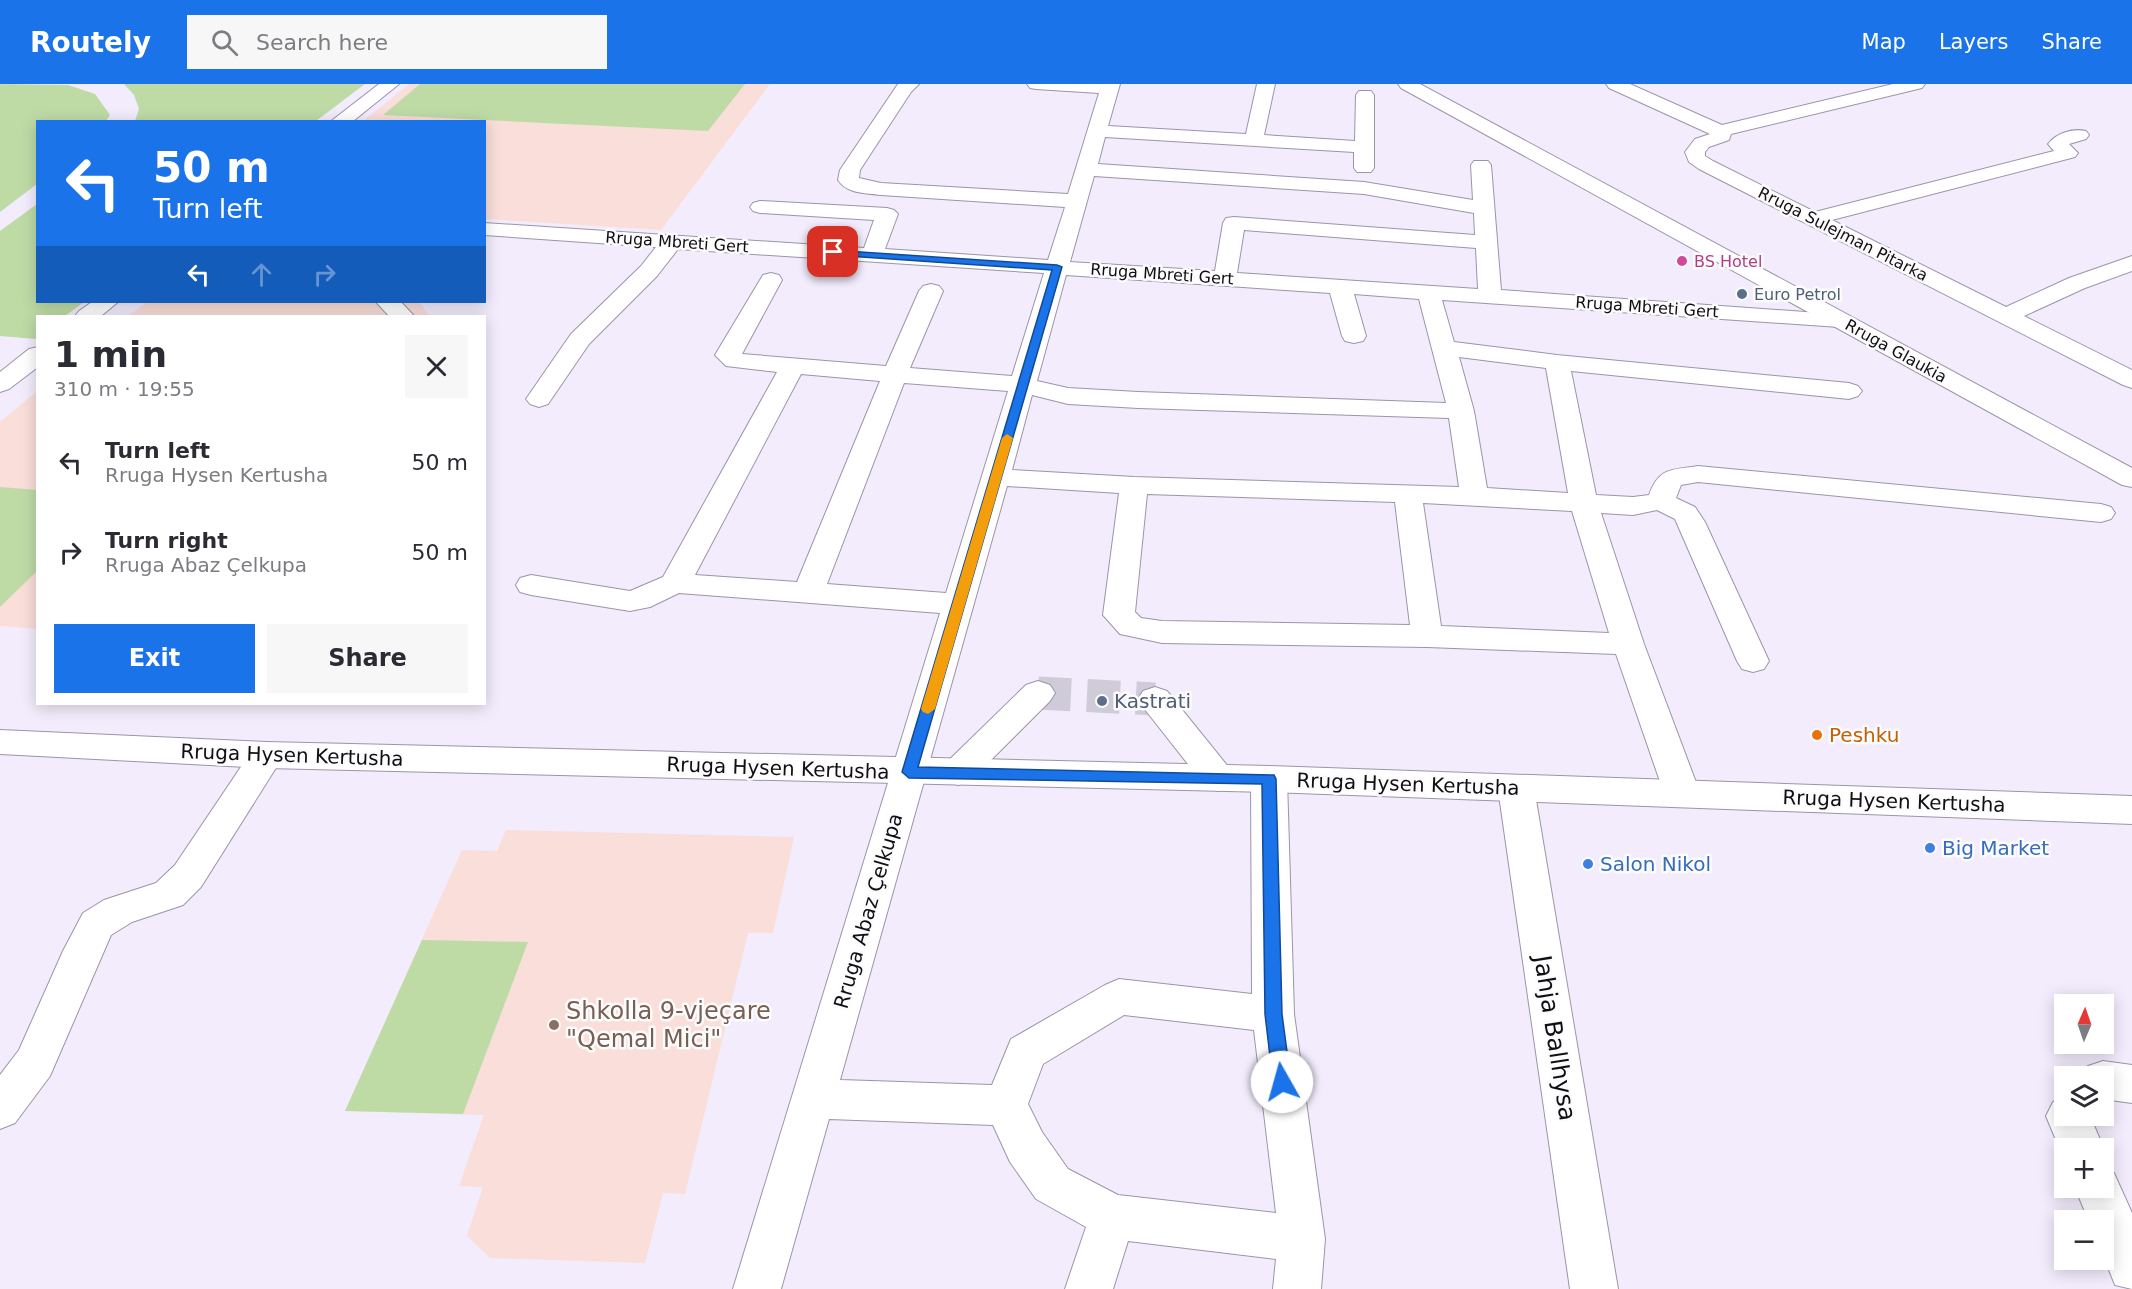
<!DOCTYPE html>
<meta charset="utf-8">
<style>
:root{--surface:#fff;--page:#f7f7f7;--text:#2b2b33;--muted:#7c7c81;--accent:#1a73e8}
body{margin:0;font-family:"DejaVu Sans",sans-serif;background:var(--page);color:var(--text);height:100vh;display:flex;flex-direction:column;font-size:22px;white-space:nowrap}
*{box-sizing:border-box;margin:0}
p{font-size:20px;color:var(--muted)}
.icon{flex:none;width:33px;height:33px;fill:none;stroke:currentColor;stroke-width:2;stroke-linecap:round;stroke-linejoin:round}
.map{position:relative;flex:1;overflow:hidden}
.panel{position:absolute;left:36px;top:231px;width:450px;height:390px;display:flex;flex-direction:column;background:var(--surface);border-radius:0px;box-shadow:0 3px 15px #0003}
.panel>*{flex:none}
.top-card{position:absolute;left:36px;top:36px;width:450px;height:183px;border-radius:0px;box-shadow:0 3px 15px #0003;background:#1a73e8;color:#fff;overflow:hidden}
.needle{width:39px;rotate:2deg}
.controls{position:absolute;left:2054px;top:910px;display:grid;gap:12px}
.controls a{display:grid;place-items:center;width:60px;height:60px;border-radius:0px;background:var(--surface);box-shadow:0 3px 15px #0003;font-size:30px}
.pin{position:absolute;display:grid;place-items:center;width:51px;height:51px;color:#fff;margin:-26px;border-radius:12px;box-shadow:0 3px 9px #0006}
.me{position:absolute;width:66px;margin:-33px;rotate:353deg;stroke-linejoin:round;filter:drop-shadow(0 0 4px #0008)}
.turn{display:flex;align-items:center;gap:21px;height:126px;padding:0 18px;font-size:27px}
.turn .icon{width:78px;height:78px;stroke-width:2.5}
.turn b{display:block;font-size:42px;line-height:51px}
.lanes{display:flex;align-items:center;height:57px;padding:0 18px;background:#0003;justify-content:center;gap:30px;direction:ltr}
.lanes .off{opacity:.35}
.round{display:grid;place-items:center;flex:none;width:63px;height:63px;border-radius:0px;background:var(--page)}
.summary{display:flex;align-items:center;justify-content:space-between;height:102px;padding:0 18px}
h1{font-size:36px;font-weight:700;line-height:45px}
.cta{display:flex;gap:12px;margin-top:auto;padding:12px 18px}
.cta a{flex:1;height:69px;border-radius:0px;background:var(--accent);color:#fff;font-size:24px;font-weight:700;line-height:69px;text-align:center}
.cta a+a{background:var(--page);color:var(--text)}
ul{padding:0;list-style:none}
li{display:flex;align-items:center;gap:18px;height:90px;padding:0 18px}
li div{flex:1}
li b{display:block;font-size:22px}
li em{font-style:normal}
header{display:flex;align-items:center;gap:36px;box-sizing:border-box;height:84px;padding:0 30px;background:var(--accent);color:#fff}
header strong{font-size:28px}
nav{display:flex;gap:33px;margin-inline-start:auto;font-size:21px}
.search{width:420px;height:54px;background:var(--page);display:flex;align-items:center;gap:15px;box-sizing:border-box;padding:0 21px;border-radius:0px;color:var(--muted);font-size:22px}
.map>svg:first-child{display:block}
.education{fill:#f9deda}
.green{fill:#bedba6}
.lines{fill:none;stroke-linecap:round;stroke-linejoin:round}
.minor-tunnel{stroke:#d0cbd9;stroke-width:33;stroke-dasharray:33 16;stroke-linecap:butt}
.minor-casing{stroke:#9c94a8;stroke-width:2}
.major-casing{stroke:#9c94a8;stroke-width:2}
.minor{fill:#fff;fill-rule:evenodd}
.major{fill:#fff;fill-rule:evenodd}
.route{fill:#1a73e8;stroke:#114b97;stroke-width:1.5}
.slow{fill:#f59e0b}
.hotel-dot{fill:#d1479c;stroke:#fcfcfc;stroke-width:2}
.service-dot{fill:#5c6f8a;stroke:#fcfcfc;stroke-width:2}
.food-dot{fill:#e8710a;stroke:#fcfcfc;stroke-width:2}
.shop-dot{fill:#3f7fe0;stroke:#fcfcfc;stroke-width:2}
.education-dot{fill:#8d6e63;stroke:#fcfcfc;stroke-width:2}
.labels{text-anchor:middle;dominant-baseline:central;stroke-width:5;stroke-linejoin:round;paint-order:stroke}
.far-street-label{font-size:16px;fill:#100d14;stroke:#fcfcfc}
.far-hotel-label{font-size:16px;fill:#b23c85;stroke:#fcfcfc;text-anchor:start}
.far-service-label{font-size:16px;fill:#4e5e75;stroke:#fcfcfc;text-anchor:start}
.service-label{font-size:20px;fill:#4e5e75;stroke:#fcfcfc;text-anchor:start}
.food-label{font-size:20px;fill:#c56008;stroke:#fcfcfc;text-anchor:start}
.street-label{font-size:20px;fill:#100d14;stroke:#fcfcfc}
.shop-label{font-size:20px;fill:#366cbe;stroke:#fcfcfc;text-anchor:start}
.near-education-label{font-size:24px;fill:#785e54;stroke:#fcfcfc;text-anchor:start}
.near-street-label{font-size:24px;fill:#100d14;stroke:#fcfcfc}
</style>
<header>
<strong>Routely</strong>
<div class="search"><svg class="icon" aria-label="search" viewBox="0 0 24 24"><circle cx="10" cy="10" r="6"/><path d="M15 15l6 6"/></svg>Search here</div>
<nav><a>Map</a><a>Layers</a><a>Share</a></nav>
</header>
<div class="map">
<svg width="2132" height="1205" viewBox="0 0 2132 1205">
<rect width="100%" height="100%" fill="#f2ecfc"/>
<path class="education" d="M 409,0 L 770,0 L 661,146 L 485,135 L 484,38 L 362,38 Z
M 147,218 L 420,218 L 429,232 L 128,232 Z
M 37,307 L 37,545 L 0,542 L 0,338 Z
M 506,746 L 794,753 L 773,849 L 748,849 L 685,1110 L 663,1109 L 645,1179 L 490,1174 L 467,1152 L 483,1103 L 459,1102 L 484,1031 L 345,1027 L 462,766 L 497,767 Z"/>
<path class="green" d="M 0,0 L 68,1 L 95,10 L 110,31 L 106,37 L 38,38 L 37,100 L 0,128 Z
M 124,0 L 365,0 L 316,37 L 135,37 L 139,25 L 134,11 Z
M 420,0 L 745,0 L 708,47 L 383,31 Z
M 37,120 L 38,218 L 84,218 L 65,232 L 38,232 L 36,255 L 0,252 L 0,147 Z
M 0,403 L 37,406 L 38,486 L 0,523 Z
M 422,856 L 528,858 L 463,1030 L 345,1027 Z"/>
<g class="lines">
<path class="minor-tunnel" d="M 1038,609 L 1155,615"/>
<defs>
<path id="minor" d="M 379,0 L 399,0 L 352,38 L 330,38 Z
M 898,0 L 919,0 L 911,8 L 860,86 L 859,94 L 881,99 L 1068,110 L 1099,9 L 1036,5 L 1030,4 L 1027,0 L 1120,0 L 1108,42 L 1246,50 L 1257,0 L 1275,0 L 1264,51 L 1355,57 L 1356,11 L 1359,7 L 1371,7 L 1374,11 L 1374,84 L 1371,88 L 1357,88 L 1354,84 L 1354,68 L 1105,53 L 1098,80 L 1364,98 L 1473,116 L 1471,81 L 1474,77 L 1488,77 L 1491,81 L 1501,206 L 1847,231 L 1851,236 L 1847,241 L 1839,243 L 1442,216 L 1454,258 L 1557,271 L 1849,299 L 1858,302 L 1862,307 L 1858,312 L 1849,315 L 1571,287 L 1596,411 L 1633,413 L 1649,411 C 1659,383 1672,386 1698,382 L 2101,420 L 2111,423 L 2115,429 L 2111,435 L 2101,438 L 1698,398 L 1681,401 L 1676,414 L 1695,423 L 1705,438 L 1769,577 L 1764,585 L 1753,588 L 1742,585 L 1737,577 L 1675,435 L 1657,426 L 1633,431 L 1601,429 L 1644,560 L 1700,709 L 1695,718 L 1682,722 L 1669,718 L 1664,709 L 1616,570 L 1427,563 L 1162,559 L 1120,550 L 1103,531 L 1119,409 L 1007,402 L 840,996 L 992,1001 L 1011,955 L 1105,901 L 1119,895 L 1252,910 L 1251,695 L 1257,686 L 1269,682 L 1281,686 L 1287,695 L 1294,930 L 1325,1155 L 1321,1205 L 1273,1205 L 1276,1175 L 1128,1157 L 1113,1205 L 1065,1205 L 1086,1143 L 1036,1115 L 1010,1078 L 993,1041 L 829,1035 L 781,1205 L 733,1205 L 940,529 L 679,509 L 650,523 L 630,527 L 531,511 L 520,508 L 516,501 L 520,494 L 531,491 L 630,507 L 663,493 L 777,288 L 726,282 L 715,271 L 763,191 L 771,189 L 779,191 L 782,196 L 742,270 L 886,282 L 919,207 L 923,202 L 931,200 L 939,202 L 943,207 L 910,284 L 1012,292 L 1044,189 L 678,165 L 657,192 L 589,260 L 548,320 L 539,323 L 530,320 L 526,315 L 571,250 L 641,182 L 656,163 L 484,151 L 484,139 L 864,164 L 874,136 L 760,129 L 753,127 L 750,123 L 753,119 L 760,117 L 887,124 L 894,126 L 898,130 L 885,165 L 1048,176 L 1065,123 L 881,111 C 866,109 847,110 838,96 L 840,86 ZM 1094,92 L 1364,110 L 1474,129 L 1475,151 L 1234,133 L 1226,134 L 1223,139 L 1215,187 L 1070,178 ZM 1244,146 L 1476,164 L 1478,205 L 1237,189 ZM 1066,191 L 1330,209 L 1342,252 L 1345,257 L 1354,259 L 1363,257 L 1366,252 L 1354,210 L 1419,215 L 1446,319 L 1138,308 L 1068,304 L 1037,297 ZM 1459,273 L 1546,284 L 1568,409 L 1487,404 L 1474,327 ZM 801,290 L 880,297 L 797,498 L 695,491 ZM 904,299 L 1008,307 L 946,509 L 827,500 ZM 1032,311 L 1068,320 L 1138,324 L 1449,334 L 1459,403 L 1134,393 L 1012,386 ZM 1147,410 L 1395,418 L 1410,541 L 1162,537 L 1141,534 L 1135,528 ZM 1423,419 L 1572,427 L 1609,549 L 1441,542 ZM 1124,931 L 1254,946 L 1276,1129 L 1118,1111 L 1068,1085 L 1042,1048 L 1028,1020 L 1043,980 Z
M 1606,0 L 1630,0 L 1722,41 L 1893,0 L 1925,0 L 1922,4 L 1731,50 L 1729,56 L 1709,63 L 1705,68 L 1705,72 L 1713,77 L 1815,128 L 2054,67 L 2048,60 C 2056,49 2073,44 2086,47 L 2089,51 L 2086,55 L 2069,60 L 2078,69 L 2075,73 L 1832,136 L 2006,223 L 2069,194 L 2132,172 L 2132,187 L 2085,204 L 2024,232 L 2132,286 L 2132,304 L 2123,301 L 1699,85 L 1689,78 L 1685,68 L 1695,55 L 1710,50 L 1609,4 Z
M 92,218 L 118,218 L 101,232 L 75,232 L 79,227 Z
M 376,218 L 401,218 L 414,232 L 389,232 Z
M 38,263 L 38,283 L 9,305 L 0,308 L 0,288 L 29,265 Z
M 1038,597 L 1050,601 L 1055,609 L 1050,617 L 970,697 L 958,701 L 946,697 L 940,688 L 946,679 L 1026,601 Z
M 1155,603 L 1167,607 L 1230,685 L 1236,694 L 1230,703 L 1218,707 L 1206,703 L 1143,623 L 1138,615 L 1143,607 Z
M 267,658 L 279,662 L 284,671 L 201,803 L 183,821 L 132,838 L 111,851 L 50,992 L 15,1039 L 0,1045 L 0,991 L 19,966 L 63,867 L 83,829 L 104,816 L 156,799 L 175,781 L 255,662 Z
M 1516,691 L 1529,695 L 1534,704 L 1618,1205 L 1570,1205 L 1498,704 L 1503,695 Z
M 2103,977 L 2132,981 L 2132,1019 L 2103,1015 L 2103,993 L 2083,993 L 2088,982 Z
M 2064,1013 L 2064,1032 L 2090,1032 L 2104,1065 L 2103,1068 L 2103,1065 L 2064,1065 L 2064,1075 L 2046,1032 L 2053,1018 Z
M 2103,1084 L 2114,1089 L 2132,1129 L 2132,1205 L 2115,1201 L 2103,1171 L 2103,1137 L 2089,1137 L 2075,1104 L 2103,1104 Z"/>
<path id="major" d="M 1398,0 L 1420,0 L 2132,384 L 2132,403 L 2122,401 L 1401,4 Z
M 0,646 L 267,658 L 1269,682 L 2132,712 L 2132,740 L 1269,708 L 267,684 L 0,670 Z"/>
</defs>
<use href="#minor" class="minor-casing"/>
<use href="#major" class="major-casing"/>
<use href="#minor" class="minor"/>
<use href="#major" class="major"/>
</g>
<path class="route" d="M 830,166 L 1057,181 L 1062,183 L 918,683 L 1274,691 L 1276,695 L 1282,930 L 1291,998 L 1288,1003 L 1282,1006 L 1275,1003 L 1273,998 L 1265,930 L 1262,700 L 909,694 L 902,688 L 1052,186 L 833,171 L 829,168 Z"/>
<path class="slow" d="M 1007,350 L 1013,354 L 935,625 L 928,630 L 923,628 L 921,625 L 1002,354 Z"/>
<circle class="hotel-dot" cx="1682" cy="177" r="6"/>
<g class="service-dot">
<circle cx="1742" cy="210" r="6"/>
<circle cx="1102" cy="617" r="6"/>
</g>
<circle class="food-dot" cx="1817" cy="651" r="6"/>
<g class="shop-dot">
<circle cx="1930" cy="764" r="6"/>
<circle cx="1588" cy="780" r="6"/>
</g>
<circle class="education-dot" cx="554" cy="941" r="6"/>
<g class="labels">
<g class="far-street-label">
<text transform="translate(1843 150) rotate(27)">Rruga Sulejman Pitarka</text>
<text transform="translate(677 158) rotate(4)">Rruga Mbreti Gert</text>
<text transform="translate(1162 190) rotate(4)">Rruga Mbreti Gert</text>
<text transform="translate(1647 223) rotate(4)">Rruga Mbreti Gert</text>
<text transform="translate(1896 267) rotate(29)">Rruga Glaukia</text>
</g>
<g class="far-hotel-label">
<text x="1694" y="177">BS Hotel</text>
</g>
<g class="far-service-label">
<text x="1754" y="210">Euro Petrol</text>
</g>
<g class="service-label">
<text x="1114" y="617">Kastrati</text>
</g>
<g class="food-label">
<text x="1829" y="651">Peshku</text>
</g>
<g class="street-label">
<text transform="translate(292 671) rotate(2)">Rruga Hysen Kertusha</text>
<text transform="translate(778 684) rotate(2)">Rruga Hysen Kertusha</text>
<text transform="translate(1408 700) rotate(2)">Rruga Hysen Kertusha</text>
<text transform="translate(1894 717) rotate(2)">Rruga Hysen Kertusha</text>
<text transform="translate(868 827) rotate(-74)">Rruga Abaz Çelkupa</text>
</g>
<g class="shop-label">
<text x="1942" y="764">Big Market</text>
<text x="1600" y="780">Salon Nikol</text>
</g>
<g class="near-education-label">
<text x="566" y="927">Shkolla 9-vjeçare<tspan x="566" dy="28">"Qemal Mici"</tspan></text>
</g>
<g class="near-street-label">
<text transform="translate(1555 954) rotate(81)">Jahja Ballhysa</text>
</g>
</g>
</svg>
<div class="controls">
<a><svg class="needle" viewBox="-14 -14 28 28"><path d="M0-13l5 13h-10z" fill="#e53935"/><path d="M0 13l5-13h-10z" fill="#7c7c81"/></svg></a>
<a><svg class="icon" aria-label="layers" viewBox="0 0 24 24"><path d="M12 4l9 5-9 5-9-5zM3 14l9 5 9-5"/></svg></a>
<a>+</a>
<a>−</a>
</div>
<div class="pin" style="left:833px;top:168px;background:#d93025"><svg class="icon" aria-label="arrive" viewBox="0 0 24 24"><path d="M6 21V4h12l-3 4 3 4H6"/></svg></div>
<svg class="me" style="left:1282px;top:998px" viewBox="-20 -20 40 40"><circle r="19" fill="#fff"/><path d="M0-13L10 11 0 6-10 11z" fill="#1a73e8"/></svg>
<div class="top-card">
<div class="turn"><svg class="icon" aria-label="left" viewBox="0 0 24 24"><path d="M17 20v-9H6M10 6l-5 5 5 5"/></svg><div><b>50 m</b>Turn left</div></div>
<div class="lanes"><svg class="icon" aria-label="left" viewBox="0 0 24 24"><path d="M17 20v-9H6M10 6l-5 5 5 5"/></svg><svg class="icon off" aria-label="ahead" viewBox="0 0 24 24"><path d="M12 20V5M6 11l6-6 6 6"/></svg><svg class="icon off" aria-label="right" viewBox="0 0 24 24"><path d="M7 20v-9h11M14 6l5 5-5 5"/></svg></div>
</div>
<section class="panel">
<div class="summary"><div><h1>1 min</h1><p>310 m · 19:55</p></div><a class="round"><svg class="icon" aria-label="close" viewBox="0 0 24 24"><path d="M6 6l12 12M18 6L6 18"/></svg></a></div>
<ul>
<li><svg class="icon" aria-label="left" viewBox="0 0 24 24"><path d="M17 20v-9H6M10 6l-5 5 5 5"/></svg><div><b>Turn left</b><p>Rruga Hysen Kertusha</p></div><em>50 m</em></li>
<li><svg class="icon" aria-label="right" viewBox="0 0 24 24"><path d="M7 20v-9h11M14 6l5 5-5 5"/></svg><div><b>Turn right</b><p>Rruga Abaz Çelkupa</p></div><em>50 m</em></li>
</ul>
<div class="cta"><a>Exit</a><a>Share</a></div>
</section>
</div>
